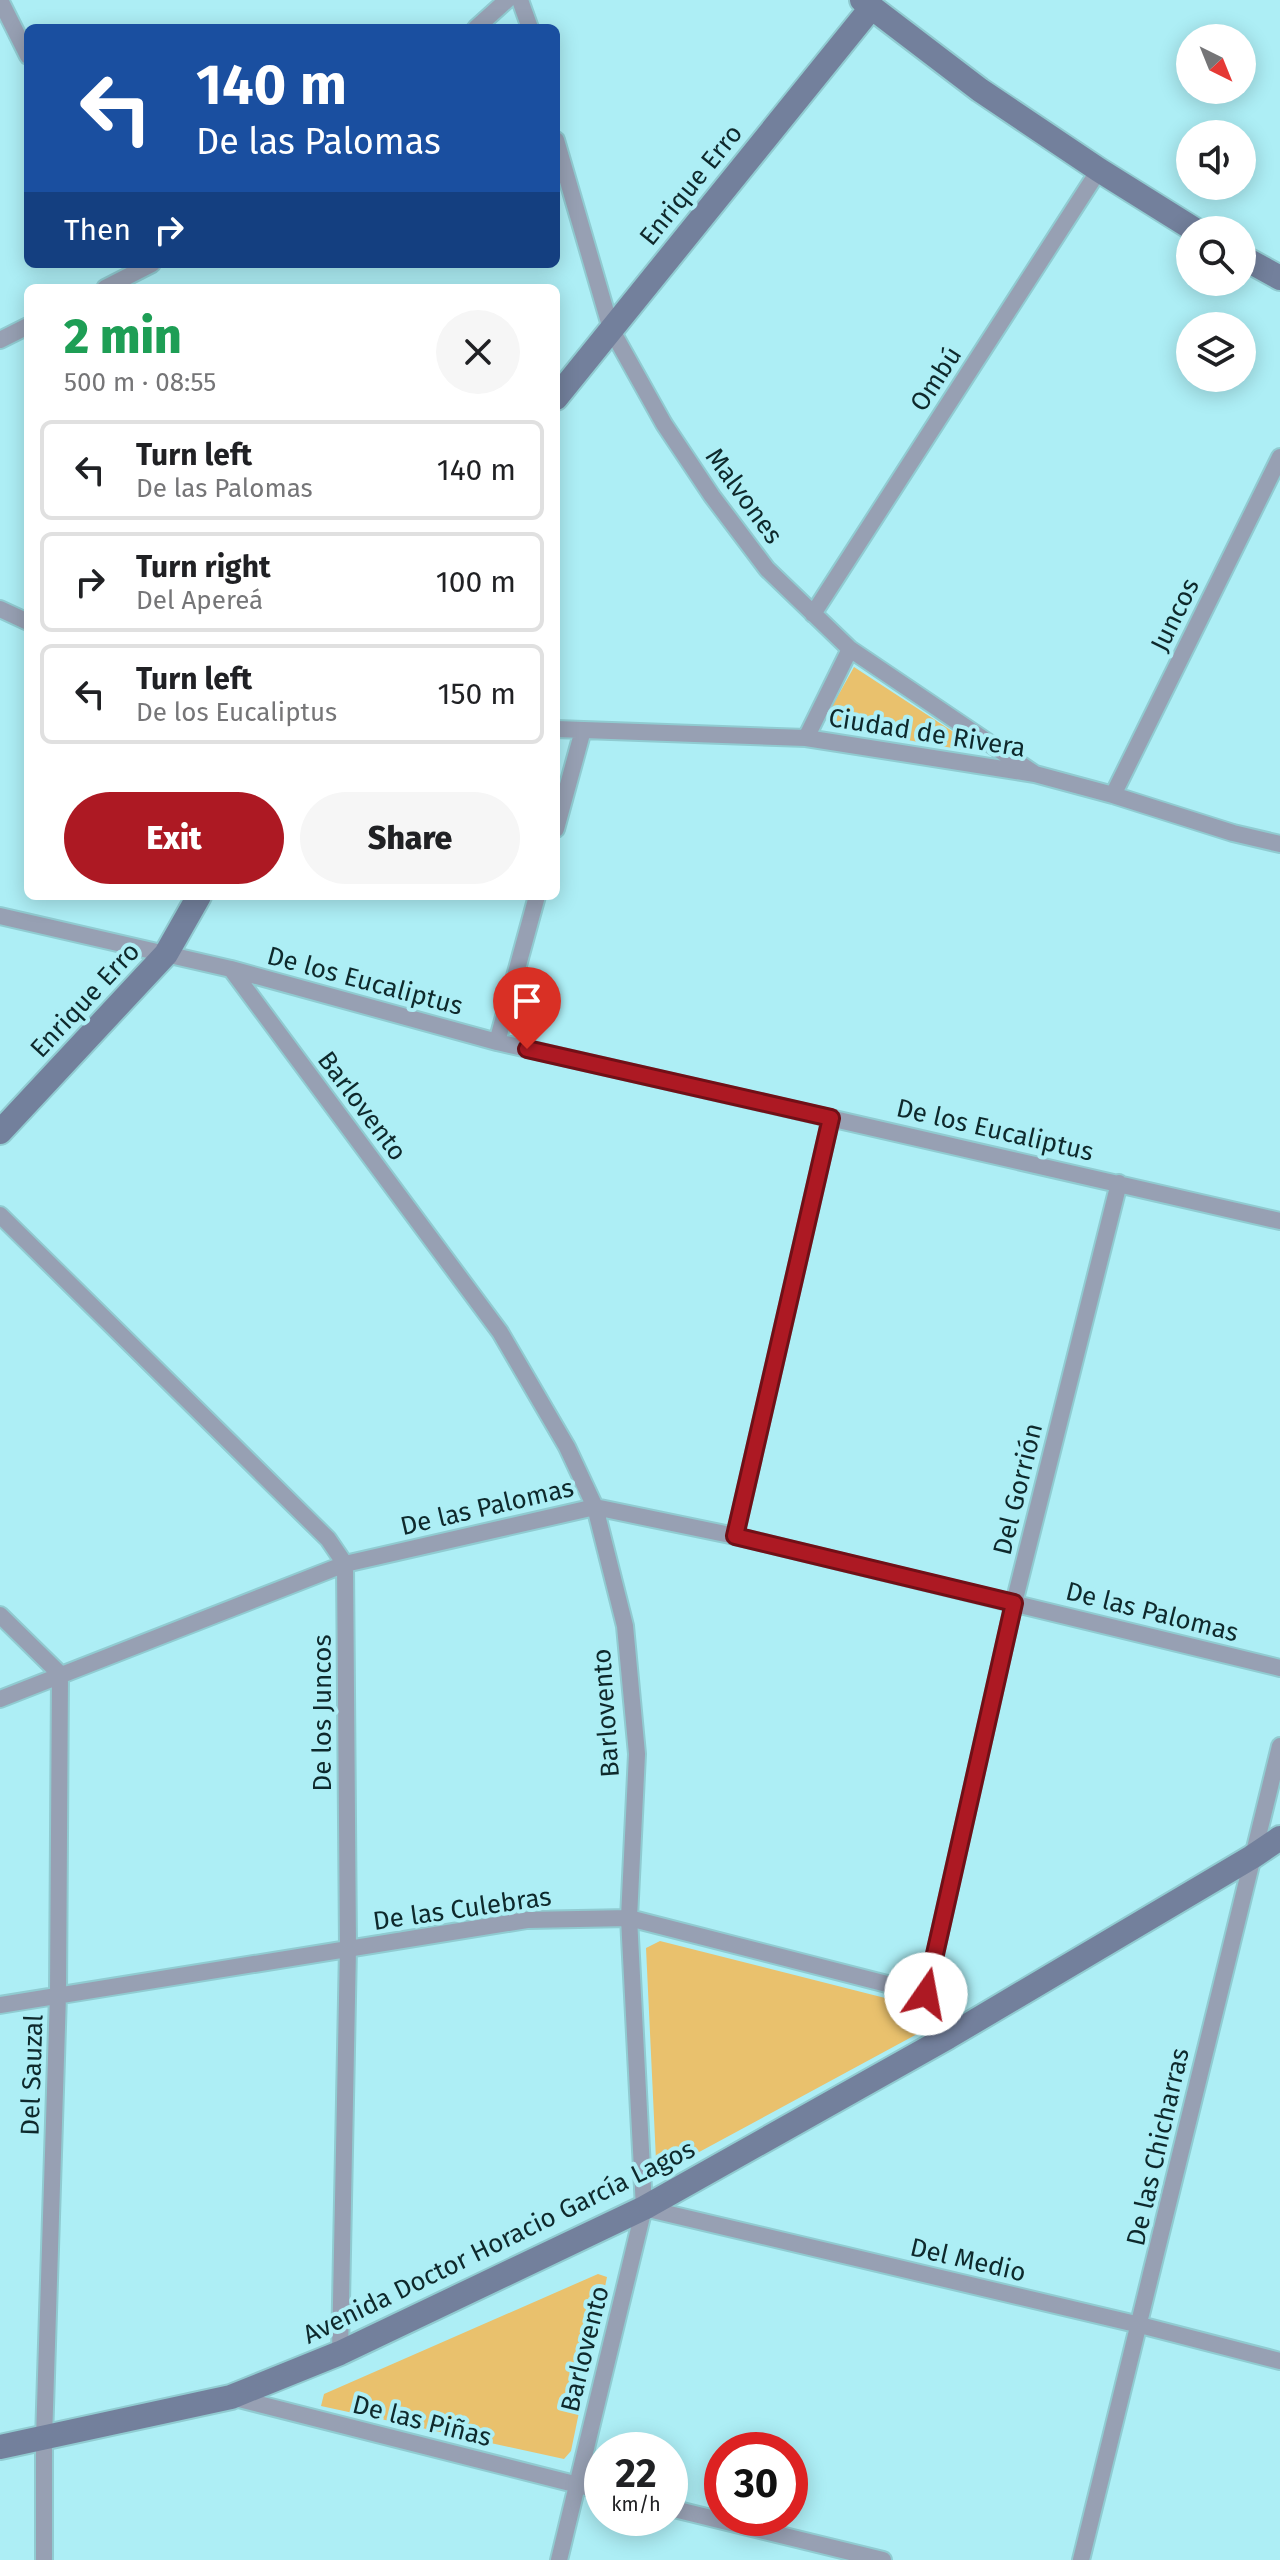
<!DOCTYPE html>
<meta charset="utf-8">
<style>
:root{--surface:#fff;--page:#f6f6f6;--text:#202124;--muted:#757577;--line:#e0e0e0;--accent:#ad1923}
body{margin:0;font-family:"Fira Sans",sans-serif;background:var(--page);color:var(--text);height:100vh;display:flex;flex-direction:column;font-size:30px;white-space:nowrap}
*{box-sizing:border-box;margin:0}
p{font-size:26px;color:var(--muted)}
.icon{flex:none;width:44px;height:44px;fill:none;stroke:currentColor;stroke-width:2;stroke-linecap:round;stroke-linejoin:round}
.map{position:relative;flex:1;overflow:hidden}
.side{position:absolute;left:24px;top:284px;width:536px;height:616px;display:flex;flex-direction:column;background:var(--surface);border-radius:12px;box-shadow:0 4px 20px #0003}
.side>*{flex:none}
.banner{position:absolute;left:24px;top:24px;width:536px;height:244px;border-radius:12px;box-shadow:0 4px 20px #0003;background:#1a4fa0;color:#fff;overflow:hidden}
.needle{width:52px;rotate:137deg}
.tools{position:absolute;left:1176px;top:24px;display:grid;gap:16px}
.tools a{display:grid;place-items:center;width:80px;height:80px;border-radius:50%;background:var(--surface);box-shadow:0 4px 20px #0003;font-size:40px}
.speed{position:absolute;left:584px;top:2432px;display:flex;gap:16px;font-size:40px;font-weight:700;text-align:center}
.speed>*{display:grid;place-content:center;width:104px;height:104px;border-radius:50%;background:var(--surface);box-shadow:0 4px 20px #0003;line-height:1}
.speed small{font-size:20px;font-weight:400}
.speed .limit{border:12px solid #d22;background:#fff;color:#111}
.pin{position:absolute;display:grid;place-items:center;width:68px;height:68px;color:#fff;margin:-82px -34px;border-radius:50% 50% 50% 0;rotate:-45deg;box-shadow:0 0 8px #0007}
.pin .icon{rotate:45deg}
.me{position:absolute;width:88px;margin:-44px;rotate:12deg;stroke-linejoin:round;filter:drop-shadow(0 0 6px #0008)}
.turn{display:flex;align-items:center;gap:28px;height:168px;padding:0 40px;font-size:36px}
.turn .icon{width:104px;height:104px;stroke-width:2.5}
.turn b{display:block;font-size:56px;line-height:68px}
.then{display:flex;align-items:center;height:76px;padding:0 40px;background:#0003;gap:16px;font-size:30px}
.round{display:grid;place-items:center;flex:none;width:84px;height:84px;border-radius:42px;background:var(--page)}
.headline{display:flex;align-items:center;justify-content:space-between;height:136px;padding:0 40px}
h1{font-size:48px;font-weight:800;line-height:60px;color:#1e9e55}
.cta{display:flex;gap:16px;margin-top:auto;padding:16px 40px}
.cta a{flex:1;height:92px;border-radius:48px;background:var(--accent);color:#fff;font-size:32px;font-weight:800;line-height:92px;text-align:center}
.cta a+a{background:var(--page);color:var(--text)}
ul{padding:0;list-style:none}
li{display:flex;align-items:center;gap:24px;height:100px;margin:0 16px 12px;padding:0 24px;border:4px solid var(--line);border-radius:12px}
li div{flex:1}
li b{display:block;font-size:30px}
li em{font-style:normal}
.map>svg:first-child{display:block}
.green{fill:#e9c16d}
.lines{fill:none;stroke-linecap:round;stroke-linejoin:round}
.street-casing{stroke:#90cbd1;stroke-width:20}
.secondary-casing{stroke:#90cbd1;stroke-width:28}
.street{stroke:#97a0b3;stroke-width:16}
.secondary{stroke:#73809c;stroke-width:24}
.route-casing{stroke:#701017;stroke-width:20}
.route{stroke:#ad1923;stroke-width:14}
.labels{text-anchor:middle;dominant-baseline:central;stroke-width:8;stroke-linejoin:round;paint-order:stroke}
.street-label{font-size:26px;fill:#0e292c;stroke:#adeef5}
</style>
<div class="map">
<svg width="1280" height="2560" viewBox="0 0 1280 2560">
<rect width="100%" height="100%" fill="#adeef5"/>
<path class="green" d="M 854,667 L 975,746 L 975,752 L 828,726 L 826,717 Z
M 660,1941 L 893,2000 L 911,2011 L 919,2033 L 664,2171 L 656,2160 L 646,1948 Z
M 598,2274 L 607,2277 L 571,2451 L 564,2459 L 321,2406 L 324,2394 Z"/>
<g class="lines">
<defs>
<path id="street" d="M 0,0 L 28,56
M 520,0 L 530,28
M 476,28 L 507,0
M 556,140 L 611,329 L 664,424 L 712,496 L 767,569 L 850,649 L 1035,774
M 105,288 L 152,264
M 0,340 L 28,326
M 0,609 L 28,622
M 813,614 L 1099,170
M 556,729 L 806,738 L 1035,774 L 1113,795 L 1233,833 L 1280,844
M 806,738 L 850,649
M 1113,795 L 1280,457
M 556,829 L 583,730
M 0,916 L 231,969 L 497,1042 L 1280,1221
M 231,969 L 500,1332 L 567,1447 L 595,1507 L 625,1626 L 637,1754 L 629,1918 L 644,2208 L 559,2560
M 497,1042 L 537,896
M 0,1215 L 328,1539 L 345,1564 L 348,1948 L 340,2353
M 735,1536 L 831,1118
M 0,1615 L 60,1674 L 58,1995 L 44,2439 L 44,2560
M 0,1699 L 345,1564 L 595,1507 L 735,1536 L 1280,1668
M 0,2005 L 527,1920 L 629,1918 L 926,1994
M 948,2037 L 926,1994 L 1014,1603 L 1119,1183
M 644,2208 L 1140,2325 L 1280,2361
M 231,2397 L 602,2491
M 670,2508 L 883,2560
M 1081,2560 L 1280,1746"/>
<path id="secondary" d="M 862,0 L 980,90 L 1099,170 L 1195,230
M 1242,257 L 1280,278
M 556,398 L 871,8
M 0,1132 L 166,954 L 199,896
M 0,2447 L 231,2397 L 340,2353 L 644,2208 L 948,2037 L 1252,1857 L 1280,1838"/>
</defs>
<use href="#street" class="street-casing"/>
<use href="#secondary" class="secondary-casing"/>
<use href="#street" class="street"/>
<use href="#secondary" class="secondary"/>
</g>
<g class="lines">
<defs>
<path id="route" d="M 527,1049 L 831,1118 L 735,1536 L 1014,1603 L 926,1994"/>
</defs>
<use href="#route" class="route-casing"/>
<use href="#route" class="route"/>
</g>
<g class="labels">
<g class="street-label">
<text transform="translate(691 185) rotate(-51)">Enrique Erro</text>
<text transform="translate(936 379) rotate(-57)">Ombú</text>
<text transform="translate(744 496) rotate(54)">Malvones</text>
<text transform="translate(1175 615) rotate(-64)">Juncos</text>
<text transform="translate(927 733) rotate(9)">Ciudad de Rivera</text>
<text transform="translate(365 981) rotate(15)">De los Eucaliptus</text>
<text transform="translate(85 1000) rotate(-47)">Enrique Erro</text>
<text transform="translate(362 1106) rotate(53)">Barlovento</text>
<text transform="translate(995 1130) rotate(13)">De los Eucaliptus</text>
<text transform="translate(1018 1489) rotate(-76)">Del Gorrión</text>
<text transform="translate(487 1507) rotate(-13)">De las Palomas</text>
<text transform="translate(1152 1612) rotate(14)">De las Palomas</text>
<text transform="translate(322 1713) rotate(-90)">De los Juncos</text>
<text transform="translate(606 1713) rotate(-94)">Barlovento</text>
<text transform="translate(462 1909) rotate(-8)">De las Culebras</text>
<text transform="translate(32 2075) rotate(-88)">Del Sauzal</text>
<text transform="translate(1158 2147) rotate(-77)">De las Chicharras</text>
<text transform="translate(499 2242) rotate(-26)">Avenida Doctor Horacio García Lagos</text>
<text transform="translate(968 2260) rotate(13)">Del Medio</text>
<text transform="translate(585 2349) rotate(-76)">Barlovento</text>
<text transform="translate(422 2421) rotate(14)">De las Piñas</text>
</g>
</g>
</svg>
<div class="tools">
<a><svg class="needle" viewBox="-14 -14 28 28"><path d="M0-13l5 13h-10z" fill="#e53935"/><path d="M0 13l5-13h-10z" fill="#757577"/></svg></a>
<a><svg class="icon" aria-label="sound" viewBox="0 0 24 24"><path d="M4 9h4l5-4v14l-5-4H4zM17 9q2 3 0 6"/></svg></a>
<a><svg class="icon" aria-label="search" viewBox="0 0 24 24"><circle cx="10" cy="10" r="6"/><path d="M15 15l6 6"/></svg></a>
<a><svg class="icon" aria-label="layers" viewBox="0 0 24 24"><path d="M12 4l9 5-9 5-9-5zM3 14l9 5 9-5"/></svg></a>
</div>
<div class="speed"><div>22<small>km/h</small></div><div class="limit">30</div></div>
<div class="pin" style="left:527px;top:1049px;background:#d93025"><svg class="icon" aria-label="arrive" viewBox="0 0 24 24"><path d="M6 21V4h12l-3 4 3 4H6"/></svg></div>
<svg class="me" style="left:926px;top:1994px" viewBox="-20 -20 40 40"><circle r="19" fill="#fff"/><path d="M0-13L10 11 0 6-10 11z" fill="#ad1923"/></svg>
<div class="banner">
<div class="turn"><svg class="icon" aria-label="left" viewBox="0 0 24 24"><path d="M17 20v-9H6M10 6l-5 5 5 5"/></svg><div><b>140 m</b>De las Palomas</div></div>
<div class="then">Then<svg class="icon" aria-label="right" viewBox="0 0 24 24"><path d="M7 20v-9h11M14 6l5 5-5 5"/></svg></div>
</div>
<section class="side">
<div class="headline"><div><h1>2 min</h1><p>500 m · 08:55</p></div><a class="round"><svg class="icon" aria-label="close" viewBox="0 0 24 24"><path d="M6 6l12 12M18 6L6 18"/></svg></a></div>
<ul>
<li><svg class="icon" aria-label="left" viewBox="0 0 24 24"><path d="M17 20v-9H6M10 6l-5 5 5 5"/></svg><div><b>Turn left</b><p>De las Palomas</p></div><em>140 m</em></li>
<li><svg class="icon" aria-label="right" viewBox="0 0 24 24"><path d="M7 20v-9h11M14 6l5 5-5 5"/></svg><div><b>Turn right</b><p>Del Apereá</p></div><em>100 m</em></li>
<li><svg class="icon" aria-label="left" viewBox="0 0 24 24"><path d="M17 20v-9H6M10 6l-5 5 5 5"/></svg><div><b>Turn left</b><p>De los Eucaliptus</p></div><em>150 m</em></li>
</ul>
<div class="cta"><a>Exit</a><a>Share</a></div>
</section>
</div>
